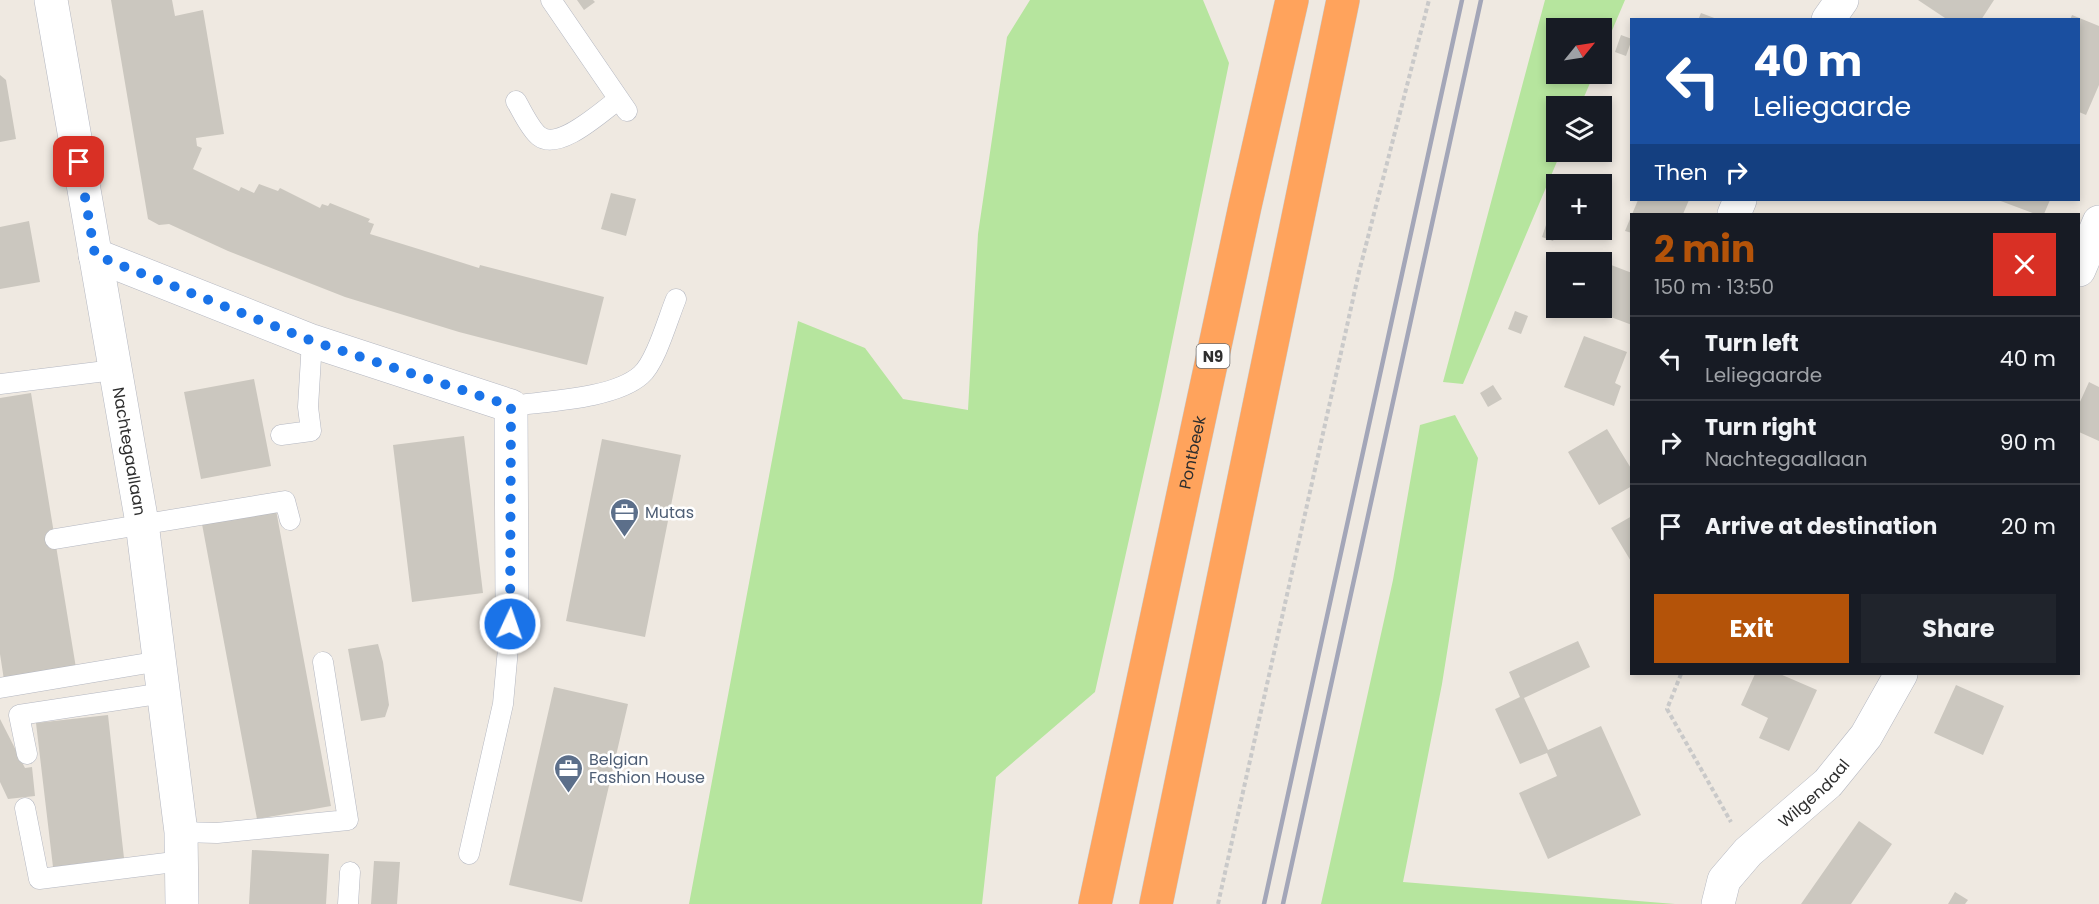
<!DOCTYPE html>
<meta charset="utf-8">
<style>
:root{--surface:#171b24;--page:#20242c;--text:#f1f3f6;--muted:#9ea1a6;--line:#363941;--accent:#b45309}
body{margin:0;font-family:Poppins,sans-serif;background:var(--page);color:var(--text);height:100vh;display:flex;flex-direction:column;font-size:22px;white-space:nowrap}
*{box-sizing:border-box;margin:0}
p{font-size:20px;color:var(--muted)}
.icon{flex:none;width:33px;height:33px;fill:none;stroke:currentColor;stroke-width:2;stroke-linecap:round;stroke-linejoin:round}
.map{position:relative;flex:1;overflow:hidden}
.details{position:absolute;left:1630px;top:213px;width:450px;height:462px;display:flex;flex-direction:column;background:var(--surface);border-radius:0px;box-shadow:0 3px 9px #0003}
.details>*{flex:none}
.top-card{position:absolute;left:1630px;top:18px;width:450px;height:183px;border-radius:0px;box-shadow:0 3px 9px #0003;background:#1a4fa0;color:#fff;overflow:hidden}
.needle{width:39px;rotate:60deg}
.buttons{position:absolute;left:1546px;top:18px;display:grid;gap:12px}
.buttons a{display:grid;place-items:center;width:66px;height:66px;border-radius:0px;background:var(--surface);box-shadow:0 3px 9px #0003;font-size:30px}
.pin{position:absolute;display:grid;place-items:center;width:51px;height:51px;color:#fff;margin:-26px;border-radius:12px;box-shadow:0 3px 9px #0006}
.me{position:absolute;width:66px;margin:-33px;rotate:3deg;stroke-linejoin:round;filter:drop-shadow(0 0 4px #0008)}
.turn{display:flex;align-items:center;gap:21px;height:126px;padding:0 24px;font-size:27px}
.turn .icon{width:78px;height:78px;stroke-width:2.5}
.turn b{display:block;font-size:42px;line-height:51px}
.then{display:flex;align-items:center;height:57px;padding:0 24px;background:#0003;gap:12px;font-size:22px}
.round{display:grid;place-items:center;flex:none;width:63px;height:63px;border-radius:0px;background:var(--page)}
.head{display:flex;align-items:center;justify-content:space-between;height:102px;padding:0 24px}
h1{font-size:36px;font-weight:700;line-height:45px;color:var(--accent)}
.primary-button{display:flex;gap:12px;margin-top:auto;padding:12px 24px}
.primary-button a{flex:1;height:69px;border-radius:0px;background:var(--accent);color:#fff;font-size:24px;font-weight:700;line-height:69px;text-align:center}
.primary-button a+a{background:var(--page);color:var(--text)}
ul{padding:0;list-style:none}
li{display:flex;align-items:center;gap:18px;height:84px;padding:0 24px;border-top:2px solid var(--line)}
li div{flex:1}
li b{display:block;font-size:22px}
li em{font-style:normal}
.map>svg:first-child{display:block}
.green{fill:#b6e59e}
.building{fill:#cbc7bf}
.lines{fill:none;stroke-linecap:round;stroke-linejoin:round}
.lane-casing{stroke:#b4b7c1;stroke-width:21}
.street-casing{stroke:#b4b7c1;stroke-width:34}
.highway-casing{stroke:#c9c9c9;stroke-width:34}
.path{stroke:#c9c9c9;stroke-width:4;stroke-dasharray:4.5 3;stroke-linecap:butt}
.lane{stroke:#fff;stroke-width:20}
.street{stroke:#fff;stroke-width:33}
.highway{stroke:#ffa35c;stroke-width:33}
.rail{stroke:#a3a6b8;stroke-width:4.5}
.route{stroke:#1a73e8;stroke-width:10;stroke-dasharray:0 18}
.labels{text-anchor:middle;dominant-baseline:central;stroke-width:5;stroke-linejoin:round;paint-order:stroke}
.shield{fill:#fff;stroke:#6d6d6d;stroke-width:1.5}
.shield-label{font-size:15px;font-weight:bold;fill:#2e2e2e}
.street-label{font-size:16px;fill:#2e2e2e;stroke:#fff}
.service-label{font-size:16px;fill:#4e5e75;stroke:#fff;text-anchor:start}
</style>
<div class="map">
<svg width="2099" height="904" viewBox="0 0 2099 904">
<rect width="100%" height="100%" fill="#efe9e1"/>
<path class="green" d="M 1030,0 L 1203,0 L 1229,63 L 1161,396 L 1095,692 L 996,777 L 982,904 L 689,904 L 798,321 L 865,348 L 903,399 L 968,410 L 978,234 L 1007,37 Z
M 1545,0 L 1625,0 L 1602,54 L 1602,28 L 1557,28 L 1557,74 L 1594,74 L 1580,106 L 1557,106 L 1557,152 L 1561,152 L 1463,384 L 1443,382 Z
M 1455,415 L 1478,458 L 1442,684 L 1403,882 L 1675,904 L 1321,904 L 1393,580 L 1420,425 Z"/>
<path class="building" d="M 111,0 L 172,0 L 175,16 L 203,10 L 224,134 L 196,138 L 197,146 L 202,148 L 193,169 L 239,191 L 241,187 L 254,193 L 259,184 L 278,191 L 280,188 L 320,208 L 322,204 L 328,206 L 330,203 L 370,219 L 368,222 L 374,224 L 370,234 L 425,251 L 479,268 L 480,265 L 604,297 L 587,365 L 459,332 L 345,297 L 228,251 L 169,224 L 159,225 L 148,219 Z
M 577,0 L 593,0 L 595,2 L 584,10 Z
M 1918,0 L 1994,0 L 1981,20 L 1948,20 Z
M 1701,13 L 1717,19 L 1717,20 L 1698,20 Z
M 2072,15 L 2099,26 L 2099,85 L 2086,115 L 2079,112 L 2079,20 L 2070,20 Z
M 1621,35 L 1632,39 L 1626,56 L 1615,52 Z
M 0,75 L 6,80 L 16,139 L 0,142 Z
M 1557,188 L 1557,208 L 1550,206 Z
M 611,193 L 636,199 L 626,236 L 601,229 Z
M 1638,200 L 1689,200 L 1683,214 L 1632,214 L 1632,233 L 1625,231 Z
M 1998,200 L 2050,200 L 2044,214 L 2035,214 Z
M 29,221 L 40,282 L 0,289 L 0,227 Z
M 1546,225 L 1558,230 L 1553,241 L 1542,237 Z
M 1606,263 L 1632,273 L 1632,325 L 1587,308 L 1602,308 L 1602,274 Z
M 1515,311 L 1528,316 L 1521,334 L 1508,329 Z
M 1584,336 L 1627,352 L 1615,383 L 1621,386 L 1614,406 L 1564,387 Z
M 254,379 L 271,466 L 201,479 L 184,392 Z
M 2089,382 L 2099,387 L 2099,441 L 2079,432 L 2079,404 Z
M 1493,385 L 1502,399 L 1488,407 L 1480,393 Z
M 31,393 L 76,668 L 4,680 L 0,654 L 0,398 Z
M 1607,429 L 1632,470 L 1632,486 L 1599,505 L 1568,452 Z
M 464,436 L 483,593 L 412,602 L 393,445 Z
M 602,439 L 681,455 L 645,637 L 566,621 Z
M 276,510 L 331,806 L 257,819 L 202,524 Z
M 1632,516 L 1632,563 L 1611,528 Z
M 1578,641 L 1590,667 L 1524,698 L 1548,750 L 1601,726 L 1641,815 L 1548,859 L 1519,793 L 1557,776 L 1547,753 L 1520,764 L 1495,709 L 1520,697 L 1509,672 Z
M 378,644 L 383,662 L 389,705 L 385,717 L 361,721 L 348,649 Z
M 1755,674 L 1780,674 L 1817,690 L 1789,751 L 1759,738 L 1768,718 L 1741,705 Z
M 1956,685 L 2004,706 L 1983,755 L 1934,733 Z
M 554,687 L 628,704 L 582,902 L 509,885 Z
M 108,715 L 124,858 L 53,867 L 36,723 Z
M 0,719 L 25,768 L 32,767 L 35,796 L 8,799 L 0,782 Z
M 1859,821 L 1892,844 L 1851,904 L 1801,904 Z
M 252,850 L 329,854 L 326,904 L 249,904 Z
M 374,861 L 400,862 L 397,904 L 371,904 Z
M 1955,892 L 1968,900 L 1965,904 L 1948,904 Z"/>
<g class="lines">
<defs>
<path id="lane" d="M 551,0 L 627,111
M 516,101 C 522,111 530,129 539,136 C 559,152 602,111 619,99
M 0,384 L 114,370
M 511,406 C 546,401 614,399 641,375 C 656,362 668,318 676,299
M 281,435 L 311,431 L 308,407 L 312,341
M 55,539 L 285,501 L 290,520
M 0,688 L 160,661
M 27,754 L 19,715 L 164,693
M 25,808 L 39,879 L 182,861
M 181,832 L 217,833 L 348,820 L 323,662
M 469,854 L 503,704 L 512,604
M 348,904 L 350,872"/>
<g id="street">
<path id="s1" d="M 51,0 L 142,523 L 181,832 L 182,904"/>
<path d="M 1828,20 L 1842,0"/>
<path d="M 1734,214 L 1740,200"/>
<path d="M 95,255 L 312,341 L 511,406 L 512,604"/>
<path d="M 2079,270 L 2099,222"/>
<path id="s2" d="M 1718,904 L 1724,880 L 1748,852 L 1828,783 L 1866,736 L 1901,674"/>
</g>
<g id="highway">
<path id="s3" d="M 1095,904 L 1245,206 L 1292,0"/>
<path d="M 1156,904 L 1343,0"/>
</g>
</defs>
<use href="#lane" class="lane-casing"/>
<use href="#street" class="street-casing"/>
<use href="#highway" class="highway-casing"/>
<path class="path" d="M 1681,674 L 1667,709 L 1731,822
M 1218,904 L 1359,272 L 1429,0"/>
<use href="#lane" class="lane"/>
<use href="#street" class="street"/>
<use href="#highway" class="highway"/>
<path class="rail" d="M 1264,904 L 1462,0
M 1283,904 L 1481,0"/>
</g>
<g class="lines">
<path class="route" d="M 79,162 L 95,255 L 312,341 L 511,406 L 510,624"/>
</g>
<defs>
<symbol id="office-pin" viewBox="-11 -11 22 30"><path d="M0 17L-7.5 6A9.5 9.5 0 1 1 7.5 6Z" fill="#5c6f8a" stroke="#fff"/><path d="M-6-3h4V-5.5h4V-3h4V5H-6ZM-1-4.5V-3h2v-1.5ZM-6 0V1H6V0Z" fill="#fff"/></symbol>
</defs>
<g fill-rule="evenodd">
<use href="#office-pin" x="608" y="496" width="33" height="45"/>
<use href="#office-pin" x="552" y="752" width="33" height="45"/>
</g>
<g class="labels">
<rect class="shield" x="1196.5" y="344" width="33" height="24" rx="4.5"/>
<g class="shield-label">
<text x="1213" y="356">N9</text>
</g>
<g class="street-label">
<text stroke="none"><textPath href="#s1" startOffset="458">Nachtegaallaan</textPath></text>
<text stroke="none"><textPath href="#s3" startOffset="462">Pontbeek</textPath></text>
<text stroke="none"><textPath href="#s2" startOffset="150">Wilgendaal</textPath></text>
</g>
<g class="service-label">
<text x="645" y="512">Mutas</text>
<text x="589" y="759">Belgian<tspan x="589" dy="18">Fashion House</tspan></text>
</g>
</g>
</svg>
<div class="buttons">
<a><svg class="needle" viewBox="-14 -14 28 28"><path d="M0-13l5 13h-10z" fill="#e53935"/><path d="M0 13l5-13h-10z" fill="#9ea1a6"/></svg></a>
<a><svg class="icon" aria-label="layers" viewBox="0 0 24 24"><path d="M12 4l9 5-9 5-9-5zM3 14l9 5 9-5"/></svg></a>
<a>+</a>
<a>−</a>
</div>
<div class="pin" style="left:79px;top:162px;background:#d93025"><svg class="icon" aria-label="arrive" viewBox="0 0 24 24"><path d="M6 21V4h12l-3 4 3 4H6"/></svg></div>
<svg class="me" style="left:510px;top:624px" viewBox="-20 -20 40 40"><circle r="17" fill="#1a73e8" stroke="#fff" stroke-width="3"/><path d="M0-11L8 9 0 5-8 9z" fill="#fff"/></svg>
<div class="top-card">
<div class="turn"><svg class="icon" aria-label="left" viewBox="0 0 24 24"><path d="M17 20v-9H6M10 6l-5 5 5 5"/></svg><div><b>40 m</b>Leliegaarde</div></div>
<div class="then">Then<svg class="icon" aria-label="right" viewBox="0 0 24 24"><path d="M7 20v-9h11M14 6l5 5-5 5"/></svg></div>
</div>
<section class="details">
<div class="head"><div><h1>2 min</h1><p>150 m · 13:50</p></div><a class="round" style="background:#d93025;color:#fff"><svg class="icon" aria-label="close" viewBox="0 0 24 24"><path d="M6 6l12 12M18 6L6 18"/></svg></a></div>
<ul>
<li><svg class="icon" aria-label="left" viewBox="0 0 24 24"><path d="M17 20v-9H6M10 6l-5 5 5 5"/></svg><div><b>Turn left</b><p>Leliegaarde</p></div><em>40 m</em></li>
<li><svg class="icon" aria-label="right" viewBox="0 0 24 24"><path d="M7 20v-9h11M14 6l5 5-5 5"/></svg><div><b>Turn right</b><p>Nachtegaallaan</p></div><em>90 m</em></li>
<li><svg class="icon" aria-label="arrive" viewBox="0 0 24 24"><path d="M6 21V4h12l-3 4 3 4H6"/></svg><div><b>Arrive at destination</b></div><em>20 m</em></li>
</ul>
<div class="primary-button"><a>Exit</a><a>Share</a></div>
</section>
</div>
